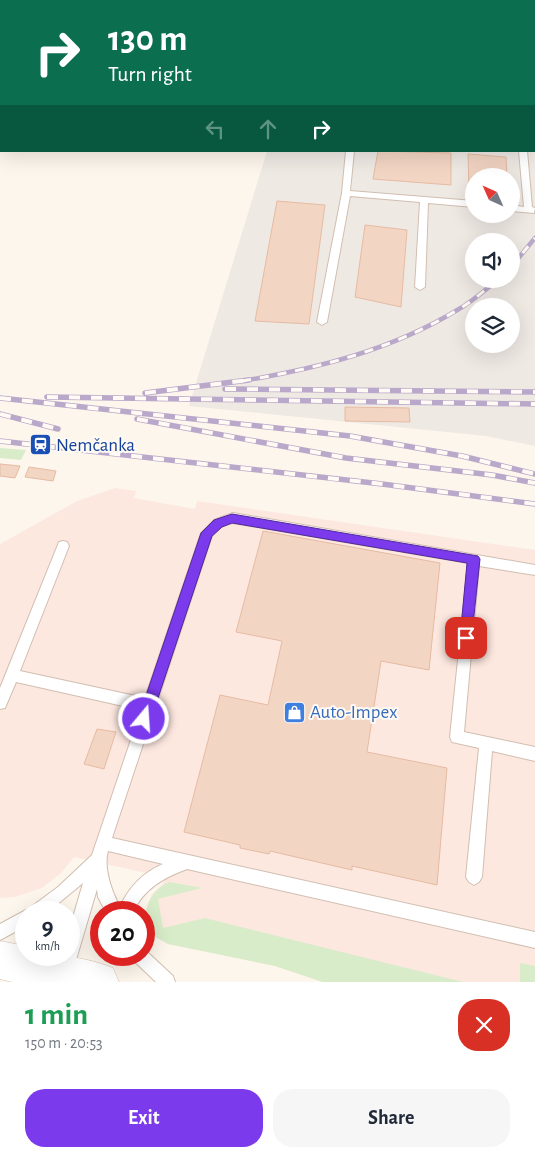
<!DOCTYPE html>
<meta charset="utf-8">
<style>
:root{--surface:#fff;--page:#f6f6f7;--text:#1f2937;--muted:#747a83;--accent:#7c3aed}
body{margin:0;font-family:"Alegreya Sans",sans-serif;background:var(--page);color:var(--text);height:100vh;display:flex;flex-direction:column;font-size:19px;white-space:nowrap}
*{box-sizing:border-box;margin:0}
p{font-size:16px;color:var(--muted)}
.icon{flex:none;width:28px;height:28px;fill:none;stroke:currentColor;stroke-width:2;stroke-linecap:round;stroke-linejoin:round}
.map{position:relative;height:982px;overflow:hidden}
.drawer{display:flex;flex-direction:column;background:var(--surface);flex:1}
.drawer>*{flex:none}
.banner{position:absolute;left:0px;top:0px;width:535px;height:152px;box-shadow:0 5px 20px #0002;background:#0b6e4f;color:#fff;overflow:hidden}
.needle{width:32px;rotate:315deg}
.fabs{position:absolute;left:465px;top:168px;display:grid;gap:10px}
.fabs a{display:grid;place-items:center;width:55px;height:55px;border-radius:50%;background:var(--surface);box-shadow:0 5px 20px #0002;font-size:25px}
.speed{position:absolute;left:15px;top:901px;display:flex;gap:10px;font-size:25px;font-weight:700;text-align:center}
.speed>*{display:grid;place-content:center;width:65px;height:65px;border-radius:50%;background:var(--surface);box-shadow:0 5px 20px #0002;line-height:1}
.speed small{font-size:12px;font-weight:400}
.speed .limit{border:8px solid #d22;background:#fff;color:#111}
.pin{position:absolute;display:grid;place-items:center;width:42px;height:42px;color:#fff;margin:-21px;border-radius:10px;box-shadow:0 2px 8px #0006}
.me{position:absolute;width:55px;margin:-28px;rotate:18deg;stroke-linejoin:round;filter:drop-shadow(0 0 4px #0008)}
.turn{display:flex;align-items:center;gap:18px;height:105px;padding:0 25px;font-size:22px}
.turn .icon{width:65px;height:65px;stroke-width:2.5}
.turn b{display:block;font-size:35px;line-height:42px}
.lanes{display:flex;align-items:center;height:48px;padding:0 25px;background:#0003;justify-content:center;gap:25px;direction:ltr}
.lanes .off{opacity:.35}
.round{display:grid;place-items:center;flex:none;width:52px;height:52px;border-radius:20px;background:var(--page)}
.summary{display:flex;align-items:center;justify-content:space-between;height:85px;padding:0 25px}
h1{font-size:30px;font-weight:700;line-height:38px;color:#1e9e55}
.button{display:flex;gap:10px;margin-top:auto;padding:10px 25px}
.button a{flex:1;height:58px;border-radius:20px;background:var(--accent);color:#fff;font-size:20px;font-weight:700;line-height:58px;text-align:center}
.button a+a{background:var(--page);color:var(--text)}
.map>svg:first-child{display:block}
.commercial{fill:#fde8e0}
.industrial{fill:#efe9e4;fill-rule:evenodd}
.green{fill:#d8ecc9}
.building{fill:#f3d5c3;stroke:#e6bba3}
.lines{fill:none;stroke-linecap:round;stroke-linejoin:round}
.lane-casing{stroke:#d1beb0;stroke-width:2}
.secondary-casing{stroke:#d6c0b0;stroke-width:1}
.lane{fill:#fff;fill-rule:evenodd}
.secondary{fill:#fff;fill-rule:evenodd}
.rail-far2-casing{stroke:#b9a8c9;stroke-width:4}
.rail-far1-casing{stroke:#b9a8c9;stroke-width:4.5}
.rail-casing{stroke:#b9a8c9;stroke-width:5.5}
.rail-far2{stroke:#fffaf3;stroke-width:2.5;stroke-dasharray:8;stroke-linecap:butt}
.rail-far1{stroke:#fffaf3;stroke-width:3;stroke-dasharray:9;stroke-linecap:butt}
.rail{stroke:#fffaf3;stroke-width:4;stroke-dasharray:11;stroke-linecap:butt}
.route{fill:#7c3aed;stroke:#51269a}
.labels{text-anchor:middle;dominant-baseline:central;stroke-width:4;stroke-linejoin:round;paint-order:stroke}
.transit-label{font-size:19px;fill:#164399;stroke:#fffaf3;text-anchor:start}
.shop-label{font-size:19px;fill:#366cbe;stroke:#fffaf3;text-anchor:start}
</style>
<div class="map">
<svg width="535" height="982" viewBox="0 0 535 982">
<rect width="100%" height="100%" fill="#fdf6ec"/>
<path class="commercial" d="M 115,488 L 136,491 L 134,498 L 195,509 L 197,501 L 535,550 L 535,982 L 322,982 L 275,966 L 168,944 L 154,936 L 147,924 L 146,909 L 152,894 L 163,884 L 164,877 L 74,857 L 60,874 L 42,888 L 15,897 L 0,898 L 0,544 L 77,501 Z"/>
<path class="industrial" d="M 313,0 L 535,0 L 535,446 L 486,436 L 189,406 L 267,151 L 534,151 L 534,1 ZM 474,176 L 511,176 L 511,214 L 474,214 ZM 474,241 L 511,241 L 511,279 L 474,279 ZM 474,306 L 511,306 L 511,344 L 474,344 Z"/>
<path class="green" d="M 0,448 L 26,450 L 21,460 L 0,458 Z
M 170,882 L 202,888 L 158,899 L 163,928 L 205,918 L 463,982 L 323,982 L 275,966 L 168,944 C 164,941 158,939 154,936 C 136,920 150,888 170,882 Z
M 520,963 L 535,966 L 535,982 L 520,982 Z"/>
<path class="building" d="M 378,151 L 451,153 L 451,185 L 373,179 Z
M 468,154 L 506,157 L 507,176 L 474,176 L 474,190 L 469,190 Z
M 277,201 L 325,205 L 309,324 L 255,321 Z
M 365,225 L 407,230 L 401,307 L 355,297 Z
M 345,407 L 409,408 L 410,422 L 345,421 Z
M 0,464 L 20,466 L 15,478 L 0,476 Z
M 29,467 L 56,471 L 53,481 L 25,477 Z
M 263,531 L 440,563 L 429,670 L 381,661 L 367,752 L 447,768 L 437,885 L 352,866 L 352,870 L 270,851 L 269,854 L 240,848 L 240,845 L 184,832 L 220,695 L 268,705 L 282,641 L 236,632 Z
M 97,729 L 116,732 L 104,769 L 84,764 Z"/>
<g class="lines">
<defs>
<path id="lane" d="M 362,0 L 368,0 L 368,1 L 362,1 Z
M 346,151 L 354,151 L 350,191 L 474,201 L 474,207 L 428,203 L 425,287 L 420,290 L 415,287 L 420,202 L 350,196 L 327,322 L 322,325 L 317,322 L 342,193 Z
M 519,151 L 527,151 L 532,207 L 535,208 L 534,213 L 511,211 L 511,205 L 524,207 Z
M 233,513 L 535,565 L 535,575 L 479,566 L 464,732 L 535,747 L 535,761 L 492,751 L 482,877 L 479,882 L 474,885 L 469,882 L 466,877 L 479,748 L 452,742 L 450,737 L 468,563 L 233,523 L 222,526 L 212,536 L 112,838 L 535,932 L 535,948 L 187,869 C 163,878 144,889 133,912 L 106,912 L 98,897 L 97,889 L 73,970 L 71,976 L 65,978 L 59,976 L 57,970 L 62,955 L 69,955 L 69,931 L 83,883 L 48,912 L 26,912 L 26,926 L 0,940 L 0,924 L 26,910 L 29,911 L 31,907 L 58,887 L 92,855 L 141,710 L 16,682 L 5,708 L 0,709 L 0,688 L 59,542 L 63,541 L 67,542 L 69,546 L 20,671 L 145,698 L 201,533 L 214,520 ZM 108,851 L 163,864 C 142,873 129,887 120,907 C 112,892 103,868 108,851 Z
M 144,949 L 173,976 L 175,982 L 156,982 L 134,961 L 132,955 L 144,955 Z"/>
<path id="secondary" d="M 0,941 L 26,946 L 26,955 C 57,955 84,956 113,968 L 119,982 L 12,982 L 0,979 Z"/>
</defs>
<use href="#lane" class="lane-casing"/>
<use href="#secondary" class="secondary-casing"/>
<use href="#lane" class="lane"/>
<use href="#secondary" class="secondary"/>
<defs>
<path id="rail-far2" d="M 534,24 L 535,35"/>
<path id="rail-far1" d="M 511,267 L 535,238
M 242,381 C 319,368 392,350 459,309 C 473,301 486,289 499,279"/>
<path id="rail" d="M 225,389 L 535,392
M 145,393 L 249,380
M 47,397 L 535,404
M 0,398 L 350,436 L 462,456 L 535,474
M 0,414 L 58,429
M 137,419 L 346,458 L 492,475 L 535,483
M 0,441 L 382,484 L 535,504"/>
</defs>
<use href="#rail-far2" class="rail-far2-casing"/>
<use href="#rail-far1" class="rail-far1-casing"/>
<use href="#rail" class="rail-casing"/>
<use href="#rail-far2" class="rail-far2"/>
<use href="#rail-far1" class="rail-far1"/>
<use href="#rail" class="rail"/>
</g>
<path class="route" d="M 232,514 L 478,556 L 480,559 L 471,643 L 466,644 L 461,643 L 460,638 L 467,563 L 232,523 L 222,527 L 212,536 L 151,719 L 149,724 L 144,726 L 140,724 L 138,719 L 201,533 L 214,520 Z"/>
<defs>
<symbol id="station-square" viewBox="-11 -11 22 22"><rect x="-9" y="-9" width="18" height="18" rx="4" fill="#1a4fb4" stroke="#fffaf3"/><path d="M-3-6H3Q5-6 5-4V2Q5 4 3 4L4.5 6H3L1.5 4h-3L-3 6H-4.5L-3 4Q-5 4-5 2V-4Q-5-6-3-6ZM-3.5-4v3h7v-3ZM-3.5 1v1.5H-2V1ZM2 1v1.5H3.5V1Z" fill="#fff"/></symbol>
<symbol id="shop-square" viewBox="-11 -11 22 22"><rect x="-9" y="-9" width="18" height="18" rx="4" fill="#3f7fe0" stroke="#fffaf3"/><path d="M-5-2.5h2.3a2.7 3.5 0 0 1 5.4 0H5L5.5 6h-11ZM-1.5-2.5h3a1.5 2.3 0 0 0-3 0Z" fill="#fff"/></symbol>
</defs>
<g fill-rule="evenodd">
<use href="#station-square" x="28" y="432" width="25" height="25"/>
<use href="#shop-square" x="282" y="700" width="25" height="25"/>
</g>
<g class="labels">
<g class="transit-label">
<text x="56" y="445">Nemčanka</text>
</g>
<g class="shop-label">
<text x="310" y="712">Auto-Impex</text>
</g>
</g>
</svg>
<div class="fabs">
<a><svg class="needle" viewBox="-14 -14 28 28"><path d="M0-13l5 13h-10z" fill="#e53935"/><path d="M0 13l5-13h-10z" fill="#747a83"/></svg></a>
<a><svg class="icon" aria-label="sound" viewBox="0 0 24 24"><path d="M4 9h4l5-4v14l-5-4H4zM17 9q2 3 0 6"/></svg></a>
<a><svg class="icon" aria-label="layers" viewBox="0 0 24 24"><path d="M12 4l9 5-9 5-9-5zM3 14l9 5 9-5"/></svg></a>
</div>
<div class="speed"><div>9<small>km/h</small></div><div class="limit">20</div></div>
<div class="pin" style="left:466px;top:638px;background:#d93025"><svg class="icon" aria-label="arrive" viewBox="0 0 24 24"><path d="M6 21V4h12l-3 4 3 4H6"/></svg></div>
<svg class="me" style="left:144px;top:719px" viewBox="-20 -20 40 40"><circle r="17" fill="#7c3aed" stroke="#fff" stroke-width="3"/><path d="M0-11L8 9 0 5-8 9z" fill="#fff"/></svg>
<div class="banner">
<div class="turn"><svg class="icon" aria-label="right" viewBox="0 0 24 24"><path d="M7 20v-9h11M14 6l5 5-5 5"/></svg><div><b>130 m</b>Turn right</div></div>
<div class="lanes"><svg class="icon off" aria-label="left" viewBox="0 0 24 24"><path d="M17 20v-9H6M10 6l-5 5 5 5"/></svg><svg class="icon off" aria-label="ahead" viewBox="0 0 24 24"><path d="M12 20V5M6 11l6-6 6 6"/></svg><svg class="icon" aria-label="right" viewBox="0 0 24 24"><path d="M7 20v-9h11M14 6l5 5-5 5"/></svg></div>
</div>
</div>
<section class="drawer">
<div class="summary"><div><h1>1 min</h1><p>150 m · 20:53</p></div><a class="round" style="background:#d93025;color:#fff"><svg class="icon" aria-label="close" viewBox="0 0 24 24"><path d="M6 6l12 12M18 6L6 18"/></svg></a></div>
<div class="button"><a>Exit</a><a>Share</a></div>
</section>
